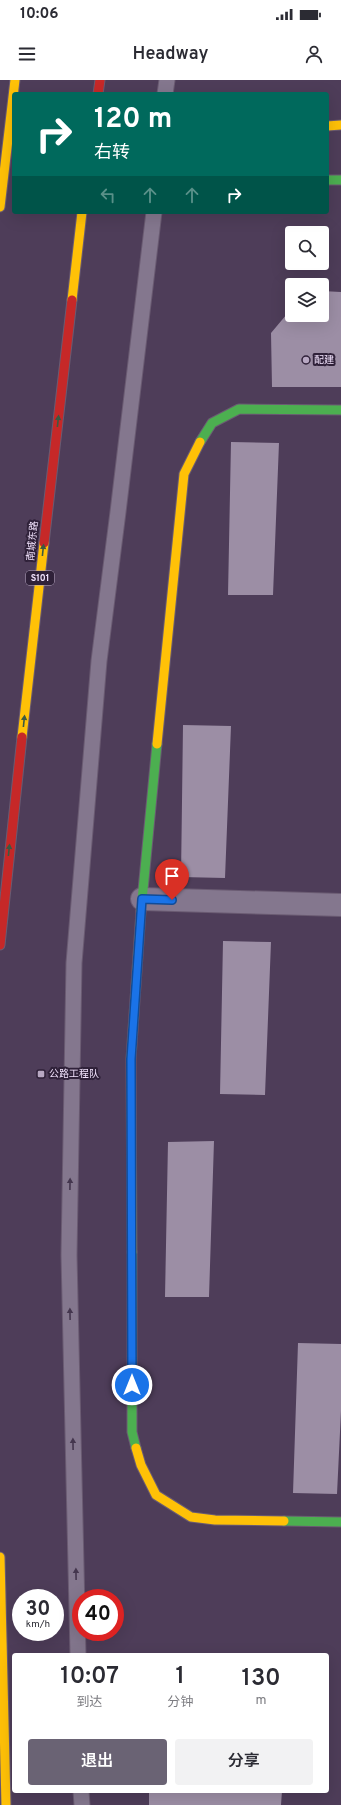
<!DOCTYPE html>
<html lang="zh">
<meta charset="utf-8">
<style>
:root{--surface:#fff;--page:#f2f2f3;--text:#2b2b33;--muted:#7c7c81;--accent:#6a6374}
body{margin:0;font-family:Overpass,"Noto Sans SC",sans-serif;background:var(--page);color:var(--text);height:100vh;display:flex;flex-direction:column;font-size:15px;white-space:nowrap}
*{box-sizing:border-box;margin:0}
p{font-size:13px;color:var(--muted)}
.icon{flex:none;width:22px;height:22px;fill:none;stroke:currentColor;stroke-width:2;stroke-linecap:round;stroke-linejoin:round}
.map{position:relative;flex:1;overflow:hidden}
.panel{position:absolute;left:12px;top:1573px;width:317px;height:140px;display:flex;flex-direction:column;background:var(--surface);border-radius:4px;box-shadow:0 4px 16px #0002}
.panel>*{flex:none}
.top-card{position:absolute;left:12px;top:12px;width:317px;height:122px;border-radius:4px;box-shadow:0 4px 16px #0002;background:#00695c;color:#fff;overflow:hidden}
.controls{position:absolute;left:285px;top:146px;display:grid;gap:8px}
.controls a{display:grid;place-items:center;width:44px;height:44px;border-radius:4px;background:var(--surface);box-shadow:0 4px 16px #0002;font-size:20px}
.speed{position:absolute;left:12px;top:1509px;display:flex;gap:8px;font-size:20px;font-weight:700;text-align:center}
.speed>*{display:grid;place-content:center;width:52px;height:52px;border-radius:50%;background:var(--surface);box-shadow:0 4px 16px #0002;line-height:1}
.speed small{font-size:10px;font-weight:400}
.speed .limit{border:6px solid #d22;background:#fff;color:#111}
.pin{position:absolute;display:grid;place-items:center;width:34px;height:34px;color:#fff;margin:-41px -17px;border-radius:50% 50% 50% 0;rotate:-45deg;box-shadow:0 0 4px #0007}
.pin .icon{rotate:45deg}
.me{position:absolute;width:44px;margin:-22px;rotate:0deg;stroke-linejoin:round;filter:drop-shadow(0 0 3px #0008)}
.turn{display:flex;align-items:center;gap:14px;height:84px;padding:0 16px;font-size:18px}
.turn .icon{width:52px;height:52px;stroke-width:2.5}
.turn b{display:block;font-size:28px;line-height:34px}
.lanes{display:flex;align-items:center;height:38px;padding:0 16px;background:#0003;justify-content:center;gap:20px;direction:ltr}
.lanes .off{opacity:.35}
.eta{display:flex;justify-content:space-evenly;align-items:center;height:68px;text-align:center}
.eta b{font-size:24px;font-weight:600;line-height:28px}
.cta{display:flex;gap:8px;margin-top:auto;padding:8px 16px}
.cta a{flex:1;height:46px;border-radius:4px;background:var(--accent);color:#fff;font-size:16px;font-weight:600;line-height:46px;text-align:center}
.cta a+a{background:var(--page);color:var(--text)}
.status{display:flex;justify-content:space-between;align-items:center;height:28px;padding:0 20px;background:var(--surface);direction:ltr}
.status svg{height:11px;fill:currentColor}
header{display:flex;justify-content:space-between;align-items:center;height:52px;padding:0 16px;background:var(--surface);font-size:18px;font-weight:600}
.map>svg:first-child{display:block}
.building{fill:#9c8ea5}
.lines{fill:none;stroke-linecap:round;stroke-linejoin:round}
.lane-casing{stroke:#6a5b72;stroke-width:17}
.street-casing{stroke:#6a5b72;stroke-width:24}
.fast-casing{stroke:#6a5b72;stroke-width:11}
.slow-casing{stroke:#6a5b72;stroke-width:11}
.jam-casing{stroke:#6a5b72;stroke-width:11}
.lane{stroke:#84778e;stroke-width:15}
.street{stroke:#84778e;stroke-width:22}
.fast{stroke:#4caf50;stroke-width:9}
.slow{stroke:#ffc107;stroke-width:9}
.jam{stroke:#c62828;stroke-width:9}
.oneway{fill:#3b5a42}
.oneway2{fill:#44364e}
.route-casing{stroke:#114b97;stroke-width:10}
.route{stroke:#1a73e8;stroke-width:7}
.poi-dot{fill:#b8a8c3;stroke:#2f2139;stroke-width:1.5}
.labels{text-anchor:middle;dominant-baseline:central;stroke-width:4;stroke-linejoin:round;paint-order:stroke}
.shield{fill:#2f2139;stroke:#b7a8c2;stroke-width:1}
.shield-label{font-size:9px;font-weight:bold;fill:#f1e2fc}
.poi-label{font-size:10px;fill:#f1e2fc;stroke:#2f2139;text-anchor:start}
.street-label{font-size:10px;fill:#f1e2fc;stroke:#2f2139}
</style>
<div class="status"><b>10:06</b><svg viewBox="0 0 49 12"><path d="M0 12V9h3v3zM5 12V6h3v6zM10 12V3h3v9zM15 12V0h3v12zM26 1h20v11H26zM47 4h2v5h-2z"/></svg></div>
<header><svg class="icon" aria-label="menu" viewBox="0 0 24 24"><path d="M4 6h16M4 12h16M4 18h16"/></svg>Headway<svg class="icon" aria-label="person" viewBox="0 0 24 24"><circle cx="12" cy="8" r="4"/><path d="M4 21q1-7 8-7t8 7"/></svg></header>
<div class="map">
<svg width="341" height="1725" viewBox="0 0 341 1725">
<rect width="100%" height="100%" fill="#4e3d59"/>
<path class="building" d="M 322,211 L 341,212 L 341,307 L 272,307 L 271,253 L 292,228 L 292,235 L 322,235 Z
M 231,362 L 279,363 L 273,515 L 228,515 Z
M 183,645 L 231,646 L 225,798 L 181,797 Z
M 223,861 L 271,862 L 265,1015 L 220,1014 Z
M 214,1061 L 209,1217 L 165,1217 L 168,1062 Z
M 298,1263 L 341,1264 L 341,1331 L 337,1414 L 293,1413 Z
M 149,1711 L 282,1711 L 281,1725 L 149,1725 Z"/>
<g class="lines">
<defs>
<path id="lane" d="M 165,14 L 167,0
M 78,1575 L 69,1175 L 74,883 L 99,581 L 118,432 L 154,132
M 81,1711 L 82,1725"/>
<path id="street" d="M 142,819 L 341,825"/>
<path id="fast" d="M 327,100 L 341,100
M 200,362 L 212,343 L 239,329 L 341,330
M 141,831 L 157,664
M 132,1172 L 132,1352 L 136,1368
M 284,1441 L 341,1442"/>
<path id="slow" d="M 327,46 L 341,45
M 0,127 L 15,0
M 72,220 L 82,132
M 22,657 L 44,463
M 157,664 L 184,394 L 200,362
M 132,1172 L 131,979 L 141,831
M 136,1368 L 141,1385 L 156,1415 L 191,1437 L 215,1440 L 284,1441
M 0,1477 L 6,1725"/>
<path id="jam" d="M 98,14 L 100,0
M 44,463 L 72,220
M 0,865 L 22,657"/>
</defs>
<use href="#lane" class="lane-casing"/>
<use href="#street" class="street-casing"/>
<use href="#fast" class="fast-casing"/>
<use href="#slow" class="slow-casing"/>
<use href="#jam" class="jam-casing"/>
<use href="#lane" class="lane"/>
<use href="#street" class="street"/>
<use href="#fast" class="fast"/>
<use href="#slow" class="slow"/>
<use href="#jam" class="jam"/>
</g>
<defs><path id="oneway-solid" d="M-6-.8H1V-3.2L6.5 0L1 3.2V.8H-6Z"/></defs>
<g class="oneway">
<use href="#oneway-solid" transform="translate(58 341) rotate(-84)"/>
<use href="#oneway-solid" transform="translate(43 470) rotate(-84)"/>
<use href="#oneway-solid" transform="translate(24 641) rotate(-84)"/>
<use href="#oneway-solid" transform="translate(9 770) rotate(-84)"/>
</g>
<g class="oneway2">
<use href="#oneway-solid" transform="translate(70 1104) rotate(-89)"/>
<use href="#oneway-solid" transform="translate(70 1234) rotate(-91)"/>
<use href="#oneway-solid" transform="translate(73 1364) rotate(-91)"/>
<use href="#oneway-solid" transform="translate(76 1494) rotate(-91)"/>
</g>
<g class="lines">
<defs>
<path id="route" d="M 132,1305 L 131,979 L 142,819 L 172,820"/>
</defs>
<use href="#route" class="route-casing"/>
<use href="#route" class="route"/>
</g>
<g class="poi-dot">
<circle cx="306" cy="280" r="4"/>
<rect x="37" y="990" width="8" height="8" rx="2"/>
</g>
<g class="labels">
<rect class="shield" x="26" y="491" width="28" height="14" rx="3"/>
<g class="shield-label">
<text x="40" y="498">S101</text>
</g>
<g class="poi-label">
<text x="314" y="280">配建</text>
<text x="49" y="994">公路工程队</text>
</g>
<g class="street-label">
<text transform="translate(33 461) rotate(-84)">南城东路</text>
</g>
</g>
</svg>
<div class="controls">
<a><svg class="icon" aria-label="search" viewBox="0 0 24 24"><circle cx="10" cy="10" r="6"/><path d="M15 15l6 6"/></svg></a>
<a><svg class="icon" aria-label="layers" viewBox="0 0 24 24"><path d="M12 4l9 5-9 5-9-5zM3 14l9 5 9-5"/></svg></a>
</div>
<div class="speed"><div>30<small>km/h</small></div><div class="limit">40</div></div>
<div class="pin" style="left:172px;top:820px;background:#d93025"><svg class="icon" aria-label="arrive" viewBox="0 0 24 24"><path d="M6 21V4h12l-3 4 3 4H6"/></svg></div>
<svg class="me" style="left:132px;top:1305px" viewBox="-20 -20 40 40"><circle r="17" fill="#1a73e8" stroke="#fff" stroke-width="3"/><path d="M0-11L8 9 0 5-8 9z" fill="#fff"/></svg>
<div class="top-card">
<div class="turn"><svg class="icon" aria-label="right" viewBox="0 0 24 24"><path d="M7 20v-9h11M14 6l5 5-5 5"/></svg><div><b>120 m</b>右转</div></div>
<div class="lanes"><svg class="icon off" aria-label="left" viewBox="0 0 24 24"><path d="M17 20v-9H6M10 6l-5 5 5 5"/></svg><svg class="icon off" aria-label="ahead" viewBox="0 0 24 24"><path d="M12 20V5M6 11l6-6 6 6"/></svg><svg class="icon off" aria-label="ahead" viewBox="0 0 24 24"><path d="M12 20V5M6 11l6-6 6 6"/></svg><svg class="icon" aria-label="right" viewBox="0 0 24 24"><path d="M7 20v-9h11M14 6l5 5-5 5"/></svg></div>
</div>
<section class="panel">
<div class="eta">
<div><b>10:07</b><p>到达</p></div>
<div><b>1</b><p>分钟</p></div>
<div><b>130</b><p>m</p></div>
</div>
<div class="cta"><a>退出</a><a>分享</a></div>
</section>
</div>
